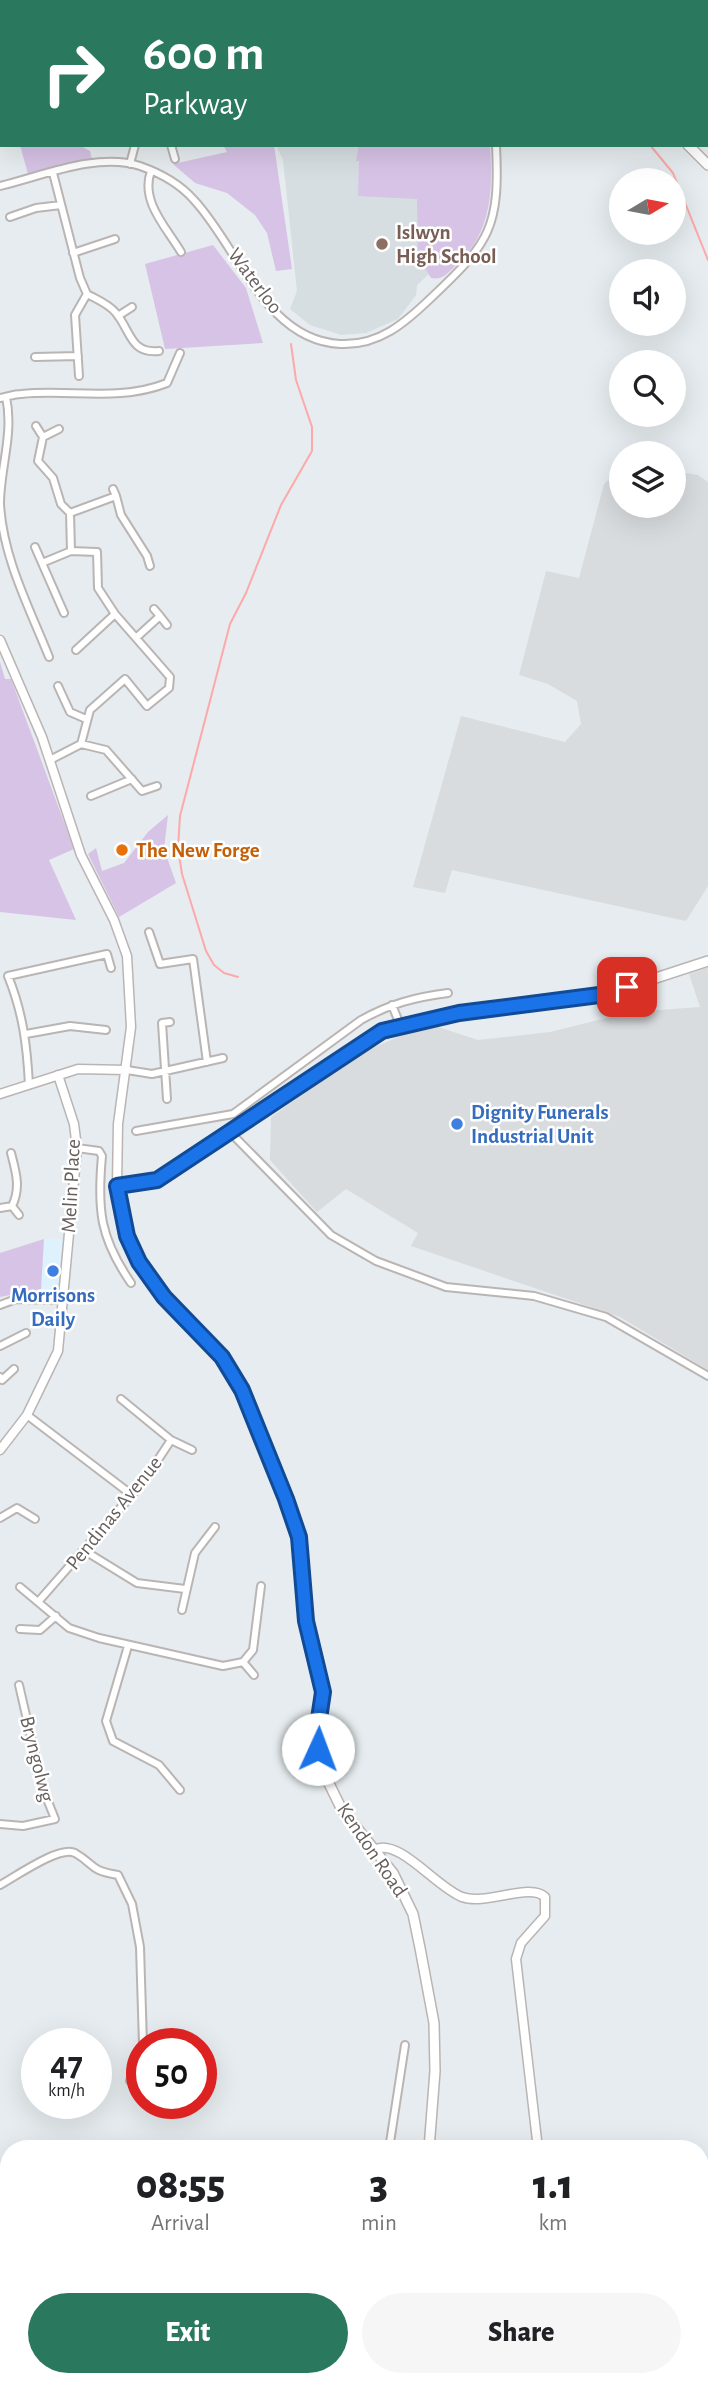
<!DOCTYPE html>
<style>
:root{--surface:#fff;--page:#f6f6f6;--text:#202124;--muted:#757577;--accent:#2a795f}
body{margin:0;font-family:"Alegreya Sans",sans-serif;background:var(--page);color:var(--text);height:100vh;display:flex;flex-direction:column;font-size:26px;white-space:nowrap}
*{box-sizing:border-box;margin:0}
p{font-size:23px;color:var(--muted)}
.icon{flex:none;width:38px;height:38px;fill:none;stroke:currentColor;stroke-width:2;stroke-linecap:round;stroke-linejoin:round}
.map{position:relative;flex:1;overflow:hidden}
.panel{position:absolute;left:0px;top:2140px;width:709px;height:247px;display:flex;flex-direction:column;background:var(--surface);border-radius:28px 28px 0 0;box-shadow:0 7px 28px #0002}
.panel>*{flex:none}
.hud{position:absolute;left:0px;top:0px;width:709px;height:147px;box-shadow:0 7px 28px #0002;background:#2a795f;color:#fff;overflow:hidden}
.needle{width:46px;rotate:80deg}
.buttons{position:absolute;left:609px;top:168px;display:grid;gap:14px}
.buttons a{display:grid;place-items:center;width:77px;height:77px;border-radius:50%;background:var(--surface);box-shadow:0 7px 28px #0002;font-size:35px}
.speed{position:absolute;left:21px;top:2028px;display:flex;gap:14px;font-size:35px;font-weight:700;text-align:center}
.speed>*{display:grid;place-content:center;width:91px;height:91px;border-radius:50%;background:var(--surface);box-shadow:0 7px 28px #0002;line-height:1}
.speed small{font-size:18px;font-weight:400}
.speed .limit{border:10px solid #d22;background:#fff;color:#111}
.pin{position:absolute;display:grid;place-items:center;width:60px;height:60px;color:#fff;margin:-30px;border-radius:14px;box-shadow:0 4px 10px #0006}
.me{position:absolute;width:77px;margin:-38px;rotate:2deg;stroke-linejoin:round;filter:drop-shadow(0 0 5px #0008)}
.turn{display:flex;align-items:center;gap:24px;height:147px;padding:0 28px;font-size:32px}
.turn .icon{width:91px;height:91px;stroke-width:2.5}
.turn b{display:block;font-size:49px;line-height:60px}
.eta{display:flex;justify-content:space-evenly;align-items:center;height:119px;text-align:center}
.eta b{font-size:42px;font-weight:800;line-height:49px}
.primary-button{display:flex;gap:14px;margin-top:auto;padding:14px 28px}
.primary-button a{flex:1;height:80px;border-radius:42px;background:var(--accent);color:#fff;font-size:28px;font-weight:800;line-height:80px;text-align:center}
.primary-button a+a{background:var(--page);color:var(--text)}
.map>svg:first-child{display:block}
.commercial{fill:#ddf2fd}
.industrial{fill:#d8dcde}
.education{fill:#d7dee2}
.green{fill:#d7c3e6}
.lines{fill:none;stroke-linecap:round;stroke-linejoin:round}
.stream{stroke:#fda9a9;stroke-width:2}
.minor-casing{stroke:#bab5b3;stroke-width:10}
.tertiary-casing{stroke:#bab5b3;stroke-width:11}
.secondary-casing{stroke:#bab4b2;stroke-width:12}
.minor{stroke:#fff;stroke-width:6}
.tertiary{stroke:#fff;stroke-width:8}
.secondary{stroke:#fff;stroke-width:9}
.route-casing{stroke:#114b97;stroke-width:18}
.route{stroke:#1a73e8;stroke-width:12}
.education-dot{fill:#8d6e63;stroke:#fff;stroke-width:2.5}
.food-dot{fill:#e8710a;stroke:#fff;stroke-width:2.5}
.shop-dot{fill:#3f7fe0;stroke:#fff;stroke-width:2.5}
.labels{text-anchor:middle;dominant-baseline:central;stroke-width:5;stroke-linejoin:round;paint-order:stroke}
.education-label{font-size:21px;font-weight:bold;fill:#785e54;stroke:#fff;text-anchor:start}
.street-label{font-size:21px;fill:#665f5d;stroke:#fff}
.food-label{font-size:21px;font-weight:bold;fill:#c56008;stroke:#fff;text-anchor:start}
.shop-label{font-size:21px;font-weight:bold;fill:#366cbe;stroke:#fff;text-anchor:start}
</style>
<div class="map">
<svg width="708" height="2386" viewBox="0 0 708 2386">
<rect width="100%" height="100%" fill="#e6ecef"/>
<path class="commercial" d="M 44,1239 L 64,1239 L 63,1288 L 60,1290 L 41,1289 Z"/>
<path class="industrial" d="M 674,471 L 698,475 L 708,482 L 708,886 L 686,921 L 452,870 L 445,893 L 413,887 L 461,716 L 565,742 L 581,724 L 577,701 L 548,684 L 519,675 L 546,571 L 579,578 L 604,484 L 610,478 L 621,477 L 621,506 L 674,506 Z
M 708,967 L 708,1370 L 620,1317 L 411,1246 L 418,1233 L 346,1189 L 317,1212 L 270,1160 L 271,1117 L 363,1052 L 429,1024 L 478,1040 L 550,1032 L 631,1012 L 700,1007 L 689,974 Z"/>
<path class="education" d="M 276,145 L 483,145 L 432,277 L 429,274 L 417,285 L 416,295 L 398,319 L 366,333 L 341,335 L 310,325 L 290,309 L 297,291 L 283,160 Z"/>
<path class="green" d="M 186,0 L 541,0 L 190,2 Z
M 20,145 L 79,145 L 90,151 L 92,159 L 28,174 Z
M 223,145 L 274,145 L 292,269 L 276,271 L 267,233 L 255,215 L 227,193 L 195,183 L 173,164 L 227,152 Z
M 359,145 L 490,145 C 493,192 492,234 454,267 C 447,274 442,280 431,278 L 418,257 L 417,199 L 358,196 L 359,161 L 356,161 Z
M 213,245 L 246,288 L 263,343 L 165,349 L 145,264 Z
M 0,662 L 5,679 L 11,679 L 74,849 L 49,860 L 76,920 L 0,912 Z
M 168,815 L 164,849 L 176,883 L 119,917 L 88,854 L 96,848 L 102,871 L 124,863 L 148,832 Z
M 44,1239 L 41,1289 L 0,1297 L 0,1253 Z"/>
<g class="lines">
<path class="stream" d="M 493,0 L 494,2
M 707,106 L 708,107
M 650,145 L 673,173 L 708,260
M 238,977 L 224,973 L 214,965 L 206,951 L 182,874 L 178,848 L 180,816 L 230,624 L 246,593 L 281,505 L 312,451 L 312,427 L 296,380 L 291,344"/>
<defs>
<path id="minor" d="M 545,2 L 546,0
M 0,18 L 2,16
M 171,145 L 175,159
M 130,164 L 135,145
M 151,171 C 140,201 166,227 181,252
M 53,173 L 80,278 L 87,294 L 75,315 L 79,376
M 0,186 C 42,176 97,152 140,166 C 160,173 180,184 194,200 C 238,247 265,340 340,344 C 379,346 405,323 432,297 C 490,242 500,228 496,145
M 10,217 L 36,208 L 61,205
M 73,253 L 115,239
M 87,294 C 96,299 109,304 116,313 C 131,331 130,354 159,351
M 118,316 L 132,307
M 35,357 L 78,356
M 6,397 C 14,433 0,469 0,504 C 3,558 29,607 49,657
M 0,398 C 7,397 14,394 21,394 C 71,389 119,402 167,383 L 180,353
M 36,426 L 43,437
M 59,429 L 43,437 L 38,461 L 53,478 L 61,504 L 70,513
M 116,496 L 121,515 L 147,556 L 150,566
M 70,513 L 116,496 L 113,489
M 35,547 L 42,563
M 64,613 L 42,563 L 71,551
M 160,616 L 167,625
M 137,637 L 160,616 L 154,609
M 76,650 L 115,614
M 58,686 L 70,712 L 86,719
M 81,744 L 106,750 L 142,791 L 157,786
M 50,760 L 81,744 L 90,710 L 125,679 L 147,706 L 169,688 L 170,677 L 115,614 L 98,588 L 97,552 L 71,551 L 70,513
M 91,796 L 132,779
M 149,932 L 160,964 L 193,959 L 207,1062
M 392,1005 L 401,1027
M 26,1034 L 70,1026 L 106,1030
M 127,1070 L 152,1074 L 223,1058
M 29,1085 C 27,1046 23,1013 8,976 L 107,954 L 111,968
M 167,1099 L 162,1023 L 170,1022
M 136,1131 L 233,1114 L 361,1020 C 389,1004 416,997 448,993
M 229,1131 L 331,1235 L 376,1261 L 446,1287 L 534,1296 L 606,1317 L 708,1376
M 77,1148 L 99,1151 L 102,1156 C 97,1210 100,1238 131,1283
M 12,1206 L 19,1215
M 0,1208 L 12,1206 C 21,1188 16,1172 11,1153
M 0,1305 L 16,1299 L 64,1300
M 0,1346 L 26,1333
M 0,1377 L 2,1380 L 14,1369
M 27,1415 L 132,1495
M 171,1440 L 192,1450
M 0,1518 L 17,1508 L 35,1519
M 85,1551 L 137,1583 L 185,1589
M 20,1587 L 69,1628 L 99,1638 L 223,1666 L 243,1662 L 254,1675
M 38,1602 L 144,1481 L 171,1440 L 121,1399
M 182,1610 L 195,1553 L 215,1527
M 20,1629 L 40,1630 L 56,1616
M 128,1646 L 106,1721 L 113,1741 L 159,1765 L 180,1790
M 243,1662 L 253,1650 L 261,1586
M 0,1824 L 23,1826 L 55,1819 L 43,1789 L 19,1685
M 0,1885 C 15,1877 60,1845 75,1853 C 96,1865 88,1870 118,1875 L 132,1904 L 140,1947 L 143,2044
M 130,2081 L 142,2048
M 389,2149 L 405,2045
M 700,2243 L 708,2229
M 0,2263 L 9,2289
M 142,2378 L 149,2386
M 54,2385 L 63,2378
M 20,2386 L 32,2378
M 242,2386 L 251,2378
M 291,2386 L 296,2378
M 346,2386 L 350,2378
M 591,2386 L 597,2378"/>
<path id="tertiary" d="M 0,640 L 42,737 L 81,855 L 114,920 L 127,956 L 131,1027 L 118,1124 L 117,1186
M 0,1094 L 78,1069 L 127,1070
M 0,1450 L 27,1415 L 58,1351 L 77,1148 L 74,1124 L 58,1075
M 376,1849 C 400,1839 436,1887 462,1897 C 486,1906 530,1882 545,1897 L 545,1916 L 521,1943 L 516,1959 L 538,2149
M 700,2206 L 708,2212"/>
<path id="secondary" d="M 156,0 L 158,2
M 688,145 L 708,165
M 429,2149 L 435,2071 L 434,2023 L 420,1948 L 413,1914 L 393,1873 L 341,1808 L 320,1765 L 317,1732 L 323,1692 L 306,1621 L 299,1537 L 242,1389 L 222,1357 L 164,1297 L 139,1262 L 127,1236 L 117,1186 L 157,1180 L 382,1031 L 459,1013 L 607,994 L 708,961
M 396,2386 L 398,2378"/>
</defs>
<use href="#minor" class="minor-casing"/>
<use href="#tertiary" class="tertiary-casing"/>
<use href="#secondary" class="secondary-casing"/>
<use href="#minor" class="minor"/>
<use href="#tertiary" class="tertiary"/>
<use href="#secondary" class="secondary"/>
</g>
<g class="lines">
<defs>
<path id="route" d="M 318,1749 L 317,1732 L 323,1692 L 306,1621 L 299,1537 L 286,1499 L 242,1390 L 222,1357 L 164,1297 L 139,1262 L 127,1236 L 117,1186 L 157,1180 L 382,1031 L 459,1013 L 607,994 L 627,987"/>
</defs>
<use href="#route" class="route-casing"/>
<use href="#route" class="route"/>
</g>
<circle class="education-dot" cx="382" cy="244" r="7"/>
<circle class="food-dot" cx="122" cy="850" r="7"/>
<g class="shop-dot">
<circle cx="457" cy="1124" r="7"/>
<circle cx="53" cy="1271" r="7"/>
</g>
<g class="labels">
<g class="education-label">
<text x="396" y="232">Islwyn<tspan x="396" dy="24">High School</tspan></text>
</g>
<g class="street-label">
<text transform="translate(255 281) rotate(53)">Waterloo</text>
<text transform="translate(71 1186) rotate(-87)">Melin Place</text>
<text transform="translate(114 1513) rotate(-51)">Pendinas Avenue</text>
<text transform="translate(37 1759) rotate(76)">Bryngolwg</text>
<text transform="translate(372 1850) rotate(56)">Kendon Road</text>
</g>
<g class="food-label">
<text x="136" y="850">The New Forge</text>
</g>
<g class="shop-label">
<text x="471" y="1112">Dignity Funerals<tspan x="471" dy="24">Industrial Unit</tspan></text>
<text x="53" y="1295" text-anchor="middle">Morrisons<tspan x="53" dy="24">Daily</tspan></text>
</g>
</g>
</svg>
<div class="buttons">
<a><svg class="needle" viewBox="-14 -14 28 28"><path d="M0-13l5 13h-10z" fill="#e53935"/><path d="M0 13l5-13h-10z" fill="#757577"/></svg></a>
<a><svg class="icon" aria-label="sound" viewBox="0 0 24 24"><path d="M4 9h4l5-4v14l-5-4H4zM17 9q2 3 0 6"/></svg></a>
<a><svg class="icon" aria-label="search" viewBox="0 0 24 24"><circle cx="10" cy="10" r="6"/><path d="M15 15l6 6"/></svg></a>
<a><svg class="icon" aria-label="layers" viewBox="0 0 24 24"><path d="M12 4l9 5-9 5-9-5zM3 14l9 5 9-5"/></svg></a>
</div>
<div class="speed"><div>47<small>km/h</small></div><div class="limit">50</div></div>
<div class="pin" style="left:627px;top:987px;background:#d93025"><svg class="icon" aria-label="arrive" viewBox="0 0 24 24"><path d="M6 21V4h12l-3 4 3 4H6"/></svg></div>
<svg class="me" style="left:318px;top:1749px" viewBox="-20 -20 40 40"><circle r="19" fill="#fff"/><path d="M0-13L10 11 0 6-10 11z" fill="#1a73e8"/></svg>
<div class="hud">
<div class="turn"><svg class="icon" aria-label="right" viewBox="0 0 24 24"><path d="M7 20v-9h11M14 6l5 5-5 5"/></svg><div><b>600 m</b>Parkway</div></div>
</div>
<section class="panel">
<div class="eta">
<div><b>08:55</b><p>Arrival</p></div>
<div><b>3</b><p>min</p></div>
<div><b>1.1</b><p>km</p></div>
</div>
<div class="primary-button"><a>Exit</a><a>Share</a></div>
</section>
</div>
